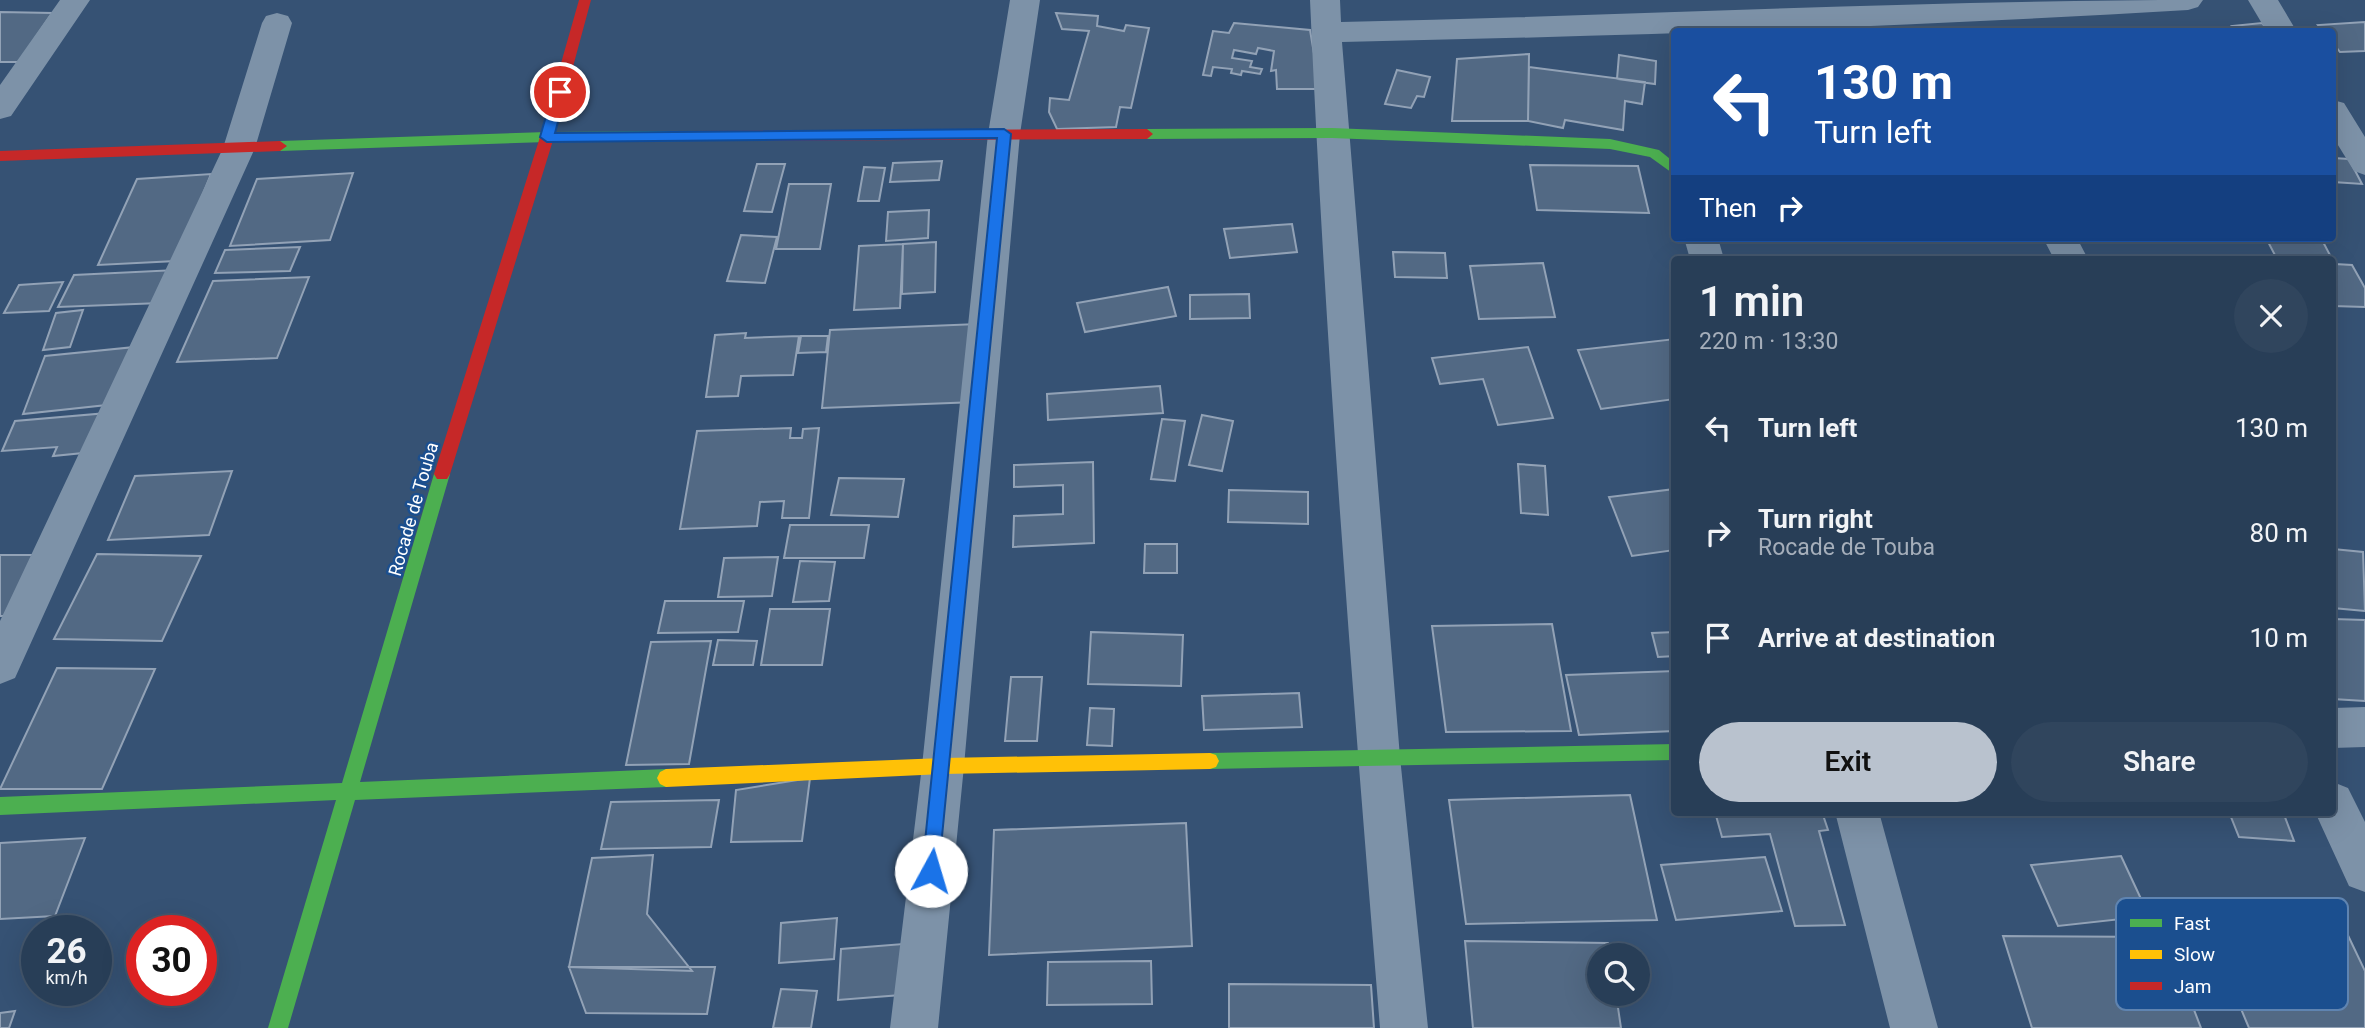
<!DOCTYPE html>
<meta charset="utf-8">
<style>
:root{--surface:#283e57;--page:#30455d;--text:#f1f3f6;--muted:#a5aeba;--line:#44576d;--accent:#b9c2ce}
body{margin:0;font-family:Roboto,sans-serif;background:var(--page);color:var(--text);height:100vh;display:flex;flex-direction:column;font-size:26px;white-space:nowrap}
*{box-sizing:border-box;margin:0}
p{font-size:23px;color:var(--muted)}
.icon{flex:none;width:38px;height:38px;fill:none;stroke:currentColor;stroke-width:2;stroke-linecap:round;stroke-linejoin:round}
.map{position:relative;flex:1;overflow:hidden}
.sheet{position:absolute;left:1671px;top:256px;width:665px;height:560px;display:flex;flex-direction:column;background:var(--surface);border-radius:7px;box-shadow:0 7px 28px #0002,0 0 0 2px var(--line)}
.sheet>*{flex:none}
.banner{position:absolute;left:1671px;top:28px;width:665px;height:214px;border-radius:7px;box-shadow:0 7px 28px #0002,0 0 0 2px var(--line);background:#1a4fa0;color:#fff;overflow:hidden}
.buttons{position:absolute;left:1587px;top:943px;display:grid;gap:14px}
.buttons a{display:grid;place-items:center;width:63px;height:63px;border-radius:50%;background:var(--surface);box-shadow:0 7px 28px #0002,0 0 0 2px var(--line);font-size:35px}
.speed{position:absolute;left:21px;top:915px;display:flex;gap:14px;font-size:35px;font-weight:700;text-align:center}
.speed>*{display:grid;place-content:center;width:91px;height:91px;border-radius:50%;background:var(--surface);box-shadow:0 7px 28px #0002,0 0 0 2px var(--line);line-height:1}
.speed small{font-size:18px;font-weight:400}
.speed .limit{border:10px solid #d22;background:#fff;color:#111}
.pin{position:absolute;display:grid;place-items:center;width:60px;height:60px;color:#fff;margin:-30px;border:4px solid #fff;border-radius:50%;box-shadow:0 2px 7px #0007}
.me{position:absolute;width:77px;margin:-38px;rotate:6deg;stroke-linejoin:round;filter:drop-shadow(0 0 5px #0008)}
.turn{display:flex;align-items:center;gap:24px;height:147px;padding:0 28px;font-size:32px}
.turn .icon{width:91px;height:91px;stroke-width:2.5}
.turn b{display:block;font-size:49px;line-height:60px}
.then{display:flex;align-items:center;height:66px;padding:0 28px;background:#0003;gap:14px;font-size:26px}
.round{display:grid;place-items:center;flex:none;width:74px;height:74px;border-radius:37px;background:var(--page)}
.summary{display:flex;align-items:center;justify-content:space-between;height:119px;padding:0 28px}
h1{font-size:42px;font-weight:600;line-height:52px}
.action{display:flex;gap:14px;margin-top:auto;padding:14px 28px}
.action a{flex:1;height:80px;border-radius:42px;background:var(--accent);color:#111;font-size:28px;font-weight:600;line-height:80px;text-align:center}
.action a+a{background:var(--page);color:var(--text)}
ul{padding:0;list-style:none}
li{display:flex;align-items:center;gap:21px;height:105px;padding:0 28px}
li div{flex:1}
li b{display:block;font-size:26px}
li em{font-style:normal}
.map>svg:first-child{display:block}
.building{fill:#526984;stroke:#92a2b6;stroke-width:2}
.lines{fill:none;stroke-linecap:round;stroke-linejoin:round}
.street{fill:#7d92a8;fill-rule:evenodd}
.fast{fill:#4caf50;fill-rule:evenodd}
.slow{fill:#ffc107;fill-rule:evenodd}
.jam{fill:#c62828;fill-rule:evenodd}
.route{fill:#1a73e8;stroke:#114b97;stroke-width:2}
.labels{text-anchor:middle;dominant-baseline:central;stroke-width:5;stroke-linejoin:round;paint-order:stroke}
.street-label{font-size:18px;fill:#fff;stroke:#1b4f8f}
.key{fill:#1b4f8f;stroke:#5f84b1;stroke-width:2}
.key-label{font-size:19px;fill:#fff}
</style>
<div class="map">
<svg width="2365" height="1028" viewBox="0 0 2365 1028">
<rect width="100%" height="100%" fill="#365274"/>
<path class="building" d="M 0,12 L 52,13 L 19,62 L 0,62 Z
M 1056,13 L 1098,16 L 1097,26 L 1124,31 L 1126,25 L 1149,28 L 1131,108 L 1120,107 L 1116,127 L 1057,129 L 1049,112 L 1050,98 L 1069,100 L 1089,31 L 1062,29 Z
M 2365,22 L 2365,51 L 2340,52 L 2333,43 L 2333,32 L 2324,32 L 2318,25 Z
M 1234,23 L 1310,30 L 1320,89 L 1277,89 L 1276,70 L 1271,71 L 1274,51 L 1258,48 L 1256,54 L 1234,50 L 1232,58 L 1252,61 L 1250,67 L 1262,69 L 1260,74 L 1242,71 L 1241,75 L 1231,73 L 1232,69 L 1213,67 L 1211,76 L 1203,75 L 1213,31 L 1229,33 Z
M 2262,23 L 2269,32 L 2237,32 L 2232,26 Z
M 1529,54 L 1528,121 L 1452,121 L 1457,59 Z
M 1619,55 L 1656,61 L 1655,84 L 1617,79 Z
M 1529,67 L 1645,82 L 1642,104 L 1625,101 L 1623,130 L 1565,120 L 1563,128 L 1528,121 Z
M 1397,70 L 1430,77 L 1424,97 L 1417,96 L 1411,108 L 1385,104 Z
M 2333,158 L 2349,159 L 2362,184 L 2333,182 Z
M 942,161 L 939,180 L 890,182 L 893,163 Z
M 757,164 L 785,164 L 772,212 L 744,211 Z
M 1530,165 L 1638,166 L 1649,213 L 1537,210 Z
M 864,167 L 885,168 L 879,201 L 858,201 Z
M 353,173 L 330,240 L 230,246 L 257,179 Z
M 211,174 L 176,261 L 98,265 L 137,179 Z
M 789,184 L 831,184 L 820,249 L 776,249 Z
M 929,210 L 928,238 L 886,241 L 888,212 Z
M 1292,224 L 1297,252 L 1230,258 L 1224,229 Z
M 741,235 L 777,237 L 765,283 L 727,281 Z
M 2266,238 L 2321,238 L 2332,259 L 2277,259 Z
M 936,242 L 935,292 L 902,294 L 903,244 Z
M 903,244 L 900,308 L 854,310 L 859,246 Z
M 300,247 L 290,271 L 215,273 L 225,250 Z
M 1393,252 L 1445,253 L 1447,278 L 1395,277 Z
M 2333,261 L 2335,264 L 2352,265 L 2365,288 L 2365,307 L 2333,306 Z
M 1543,263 L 1555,317 L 1479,319 L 1470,266 Z
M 176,270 L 161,303 L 58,307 L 74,275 Z
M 309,277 L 277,358 L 177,362 L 213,281 Z
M 63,282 L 49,311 L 4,313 L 19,285 Z
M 1168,287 L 1176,316 L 1085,332 L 1077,303 Z
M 1249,294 L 1250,318 L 1190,319 L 1190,295 Z
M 83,310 L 70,347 L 43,350 L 56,313 Z
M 978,324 L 976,402 L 822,408 L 830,330 Z
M 746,333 L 745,338 L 799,336 L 793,375 L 741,376 L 738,396 L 706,397 L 715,335 Z
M 801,336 L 828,336 L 826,352 L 798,353 Z
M 1675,339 L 1675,399 L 1601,409 L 1578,350 Z
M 135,347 L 116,404 L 23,414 L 45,356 Z
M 1528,347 L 1553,418 L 1498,425 L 1483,379 L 1440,384 L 1432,358 Z
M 1160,386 L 1163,413 L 1048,420 L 1047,394 Z
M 108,413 L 93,452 L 53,456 L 57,447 L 2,451 L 15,421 Z
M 1202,415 L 1233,421 L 1222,471 L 1189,465 Z
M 1162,419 L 1185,421 L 1175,481 L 1151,479 Z
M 791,428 L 790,438 L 802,438 L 803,429 L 819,428 L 809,518 L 782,518 L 784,501 L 760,502 L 757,526 L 680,529 L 697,431 Z
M 1093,462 L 1094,543 L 1013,547 L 1014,516 L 1063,514 L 1063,485 L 1014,487 L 1014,465 Z
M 1518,464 L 1545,466 L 1548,515 L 1521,513 Z
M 232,471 L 209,535 L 108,540 L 135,476 Z
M 839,478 L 904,479 L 898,517 L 831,515 Z
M 1675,489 L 1675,550 L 1632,556 L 1609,497 Z
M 1229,490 L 1308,492 L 1308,524 L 1228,522 Z
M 790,525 L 869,525 L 864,558 L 784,558 Z
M 1145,544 L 1177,544 L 1177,573 L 1144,573 Z
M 2333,549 L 2363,552 L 2365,611 L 2333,608 Z
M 97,554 L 201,556 L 162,641 L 54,639 Z
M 0,555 L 39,555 L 7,616 L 0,616 Z
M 778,557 L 772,596 L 718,597 L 724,558 Z
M 800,561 L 835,562 L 829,601 L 793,602 Z
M 665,601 L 744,601 L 738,632 L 658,633 Z
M 770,609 L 830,609 L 822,665 L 761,665 Z
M 2333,619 L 2365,620 L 2365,701 L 2333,699 Z
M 1552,624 L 1571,731 L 1446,732 L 1432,626 Z
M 1091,632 L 1183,635 L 1181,686 L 1088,684 Z
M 1675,632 L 1675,656 L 1658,657 L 1652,633 Z
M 718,640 L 757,641 L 753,665 L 713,665 Z
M 711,641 L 689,764 L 626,765 L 651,642 Z
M 57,668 L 155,669 L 102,789 L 0,789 Z
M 1675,671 L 1675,731 L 1579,735 L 1566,675 Z
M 1011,677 L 1042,677 L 1037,741 L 1005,741 Z
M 1299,693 L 1302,727 L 1204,730 L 1202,696 Z
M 1090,708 L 1114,709 L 1112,746 L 1087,745 Z
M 810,778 L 802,841 L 731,842 L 736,790 Z
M 1630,795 L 1657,920 L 1466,924 L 1449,800 Z
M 719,800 L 711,847 L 601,849 L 611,802 Z
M 1715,812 L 1822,812 L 1828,830 L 1819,831 L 1845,925 L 1795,926 L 1770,834 L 1722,837 Z
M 2229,812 L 2283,812 L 2294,841 L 2239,837 Z
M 1186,823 L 1192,946 L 989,955 L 994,830 Z
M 85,838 L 55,916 L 0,919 L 0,843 Z
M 653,855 L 647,914 L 692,971 L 569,967 L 592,858 Z
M 2121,856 L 2149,916 L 2058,926 L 2031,865 Z
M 1765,857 L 1782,911 L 1676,920 L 1661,865 Z
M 837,918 L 834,959 L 779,963 L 781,923 Z
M 2344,927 L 2365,971 L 2365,1028 L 2249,1028 L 2208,930 Z
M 2003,936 L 2166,937 L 2201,1028 L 2032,1028 Z
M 1465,941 L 1608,943 L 1610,956 L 1600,956 L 1600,994 L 1616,994 L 1621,1028 L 1473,1028 Z
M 903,944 L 901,995 L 838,1000 L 841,949 Z
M 1151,961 L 1152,1004 L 1047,1005 L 1048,962 Z
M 569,967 L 715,967 L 707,1014 L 586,1013 Z
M 1229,984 L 1371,985 L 1374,1028 L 1229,1028 Z
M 781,989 L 817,991 L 811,1028 L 773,1028 Z
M 15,1011 L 9,1028 L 0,1028 L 0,1013 Z"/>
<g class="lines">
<path class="street" d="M 60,0 L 90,0 L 11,116 L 0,119 L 0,85 Z
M 1010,0 L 1040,0 L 1020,134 L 964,766 L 938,1028 L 890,1028 L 922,766 L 988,134 Z
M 1310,0 L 1340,0 L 1341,22 C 1628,16 1915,0 2203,0 L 2198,7 L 2188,10 C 1904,27 1625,36 1342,42 L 1400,757 L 1428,1028 L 1380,1028 C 1352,686 1325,343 1310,0 Z
M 2248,0 L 2278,0 L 2297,32 L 2267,32 Z
M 277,13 L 288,16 L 292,23 L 255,148 L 15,678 L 0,684 L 0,621 L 223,148 L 262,23 L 266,16 Z
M 2333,100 L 2344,103 L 2365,137 L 2365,175 L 2354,171 L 2333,137 Z
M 1684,238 L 1718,238 L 1724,259 L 1690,259 Z
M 2043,238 L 2077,238 L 2088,259 L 2054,259 Z
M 2365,707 L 2365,747 L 2333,748 L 2333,708 Z
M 2333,782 L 2348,788 L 2365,822 L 2365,892 L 2349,886 L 2315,812 L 2333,812 Z
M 1835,812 L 1879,812 L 1938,1028 L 1890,1028 Z"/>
<path class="fast" d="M 1332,128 L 1610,139 L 1659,150 L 1675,163 L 1675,175 L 1650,157 L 1610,149 L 1332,138 L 1147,139 L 1141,134 L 1147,129 Z
M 685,131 L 691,136 L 685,141 L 547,142 L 280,151 L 273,146 L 280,141 L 547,132 Z
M 442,467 L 447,469 L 450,474 L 360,782 L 666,769 L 672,772 L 675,778 L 672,784 L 666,787 L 355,800 L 288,1028 L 268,1028 L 336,800 L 0,815 L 0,797 L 342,783 L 434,474 L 437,469 Z
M 1675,744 L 1675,760 L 1210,769 L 1204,767 L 1201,761 L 1204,755 L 1210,753 Z"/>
<path class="slow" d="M 1210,753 L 1216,755 L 1219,761 L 1216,767 L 1210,769 L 943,774 L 666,787 L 660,784 L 657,778 L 660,772 L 666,769 L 943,758 Z"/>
<path class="jam" d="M 579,0 L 591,0 L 554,137 L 450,474 L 447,479 L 437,479 L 434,474 L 540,137 Z
M 1147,129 L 1153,134 L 1147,139 L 685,141 L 679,136 L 685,131 Z
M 280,141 L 287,146 L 280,151 L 0,161 L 0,151 Z"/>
</g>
<path class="route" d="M 560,87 L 566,92 L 555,133 L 1004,129 L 1011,134 L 938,877 L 931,880 L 924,877 L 922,871 L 997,138 L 547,142 L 540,137 L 553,92 Z"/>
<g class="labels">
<g class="street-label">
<text transform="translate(413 509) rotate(-74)">Rocade de Touba</text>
</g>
</g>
<rect x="2116" y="898" width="232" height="112" rx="10" class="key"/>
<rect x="2130" y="919" width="32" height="8" fill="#4caf50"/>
<rect x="2130" y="950" width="32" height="9" fill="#ffc107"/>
<rect x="2130" y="982" width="32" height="8" fill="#c62828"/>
<g class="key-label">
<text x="2174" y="930">Fast</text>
<text x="2174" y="961">Slow</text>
<text x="2174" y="993">Jam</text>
</g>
</svg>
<div class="buttons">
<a><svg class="icon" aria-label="search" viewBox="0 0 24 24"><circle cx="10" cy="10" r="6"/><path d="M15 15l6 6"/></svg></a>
</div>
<div class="speed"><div>26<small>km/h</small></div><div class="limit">30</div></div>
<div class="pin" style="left:560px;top:92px;background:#d93025"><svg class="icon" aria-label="arrive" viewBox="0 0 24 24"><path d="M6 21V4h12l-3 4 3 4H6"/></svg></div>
<svg class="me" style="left:931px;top:871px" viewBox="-20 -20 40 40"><circle r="19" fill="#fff"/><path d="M0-13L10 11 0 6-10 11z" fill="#1a73e8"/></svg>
<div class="banner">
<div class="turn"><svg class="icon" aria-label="left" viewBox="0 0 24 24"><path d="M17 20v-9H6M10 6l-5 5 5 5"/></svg><div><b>130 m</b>Turn left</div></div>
<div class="then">Then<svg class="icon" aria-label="right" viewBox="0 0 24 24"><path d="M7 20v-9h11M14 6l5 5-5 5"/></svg></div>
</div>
<section class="sheet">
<div class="summary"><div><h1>1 min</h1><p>220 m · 13:30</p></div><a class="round"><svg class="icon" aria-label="close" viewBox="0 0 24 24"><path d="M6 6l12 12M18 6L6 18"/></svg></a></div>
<ul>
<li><svg class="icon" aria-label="left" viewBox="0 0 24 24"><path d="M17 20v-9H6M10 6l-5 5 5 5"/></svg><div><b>Turn left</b></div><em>130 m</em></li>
<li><svg class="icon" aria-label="right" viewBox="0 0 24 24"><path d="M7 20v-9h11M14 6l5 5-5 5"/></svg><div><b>Turn right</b><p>Rocade de Touba</p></div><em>80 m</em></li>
<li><svg class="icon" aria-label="arrive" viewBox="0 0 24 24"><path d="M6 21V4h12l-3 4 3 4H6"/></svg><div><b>Arrive at destination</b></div><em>10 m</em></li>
</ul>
<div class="action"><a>Exit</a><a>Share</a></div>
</section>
</div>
